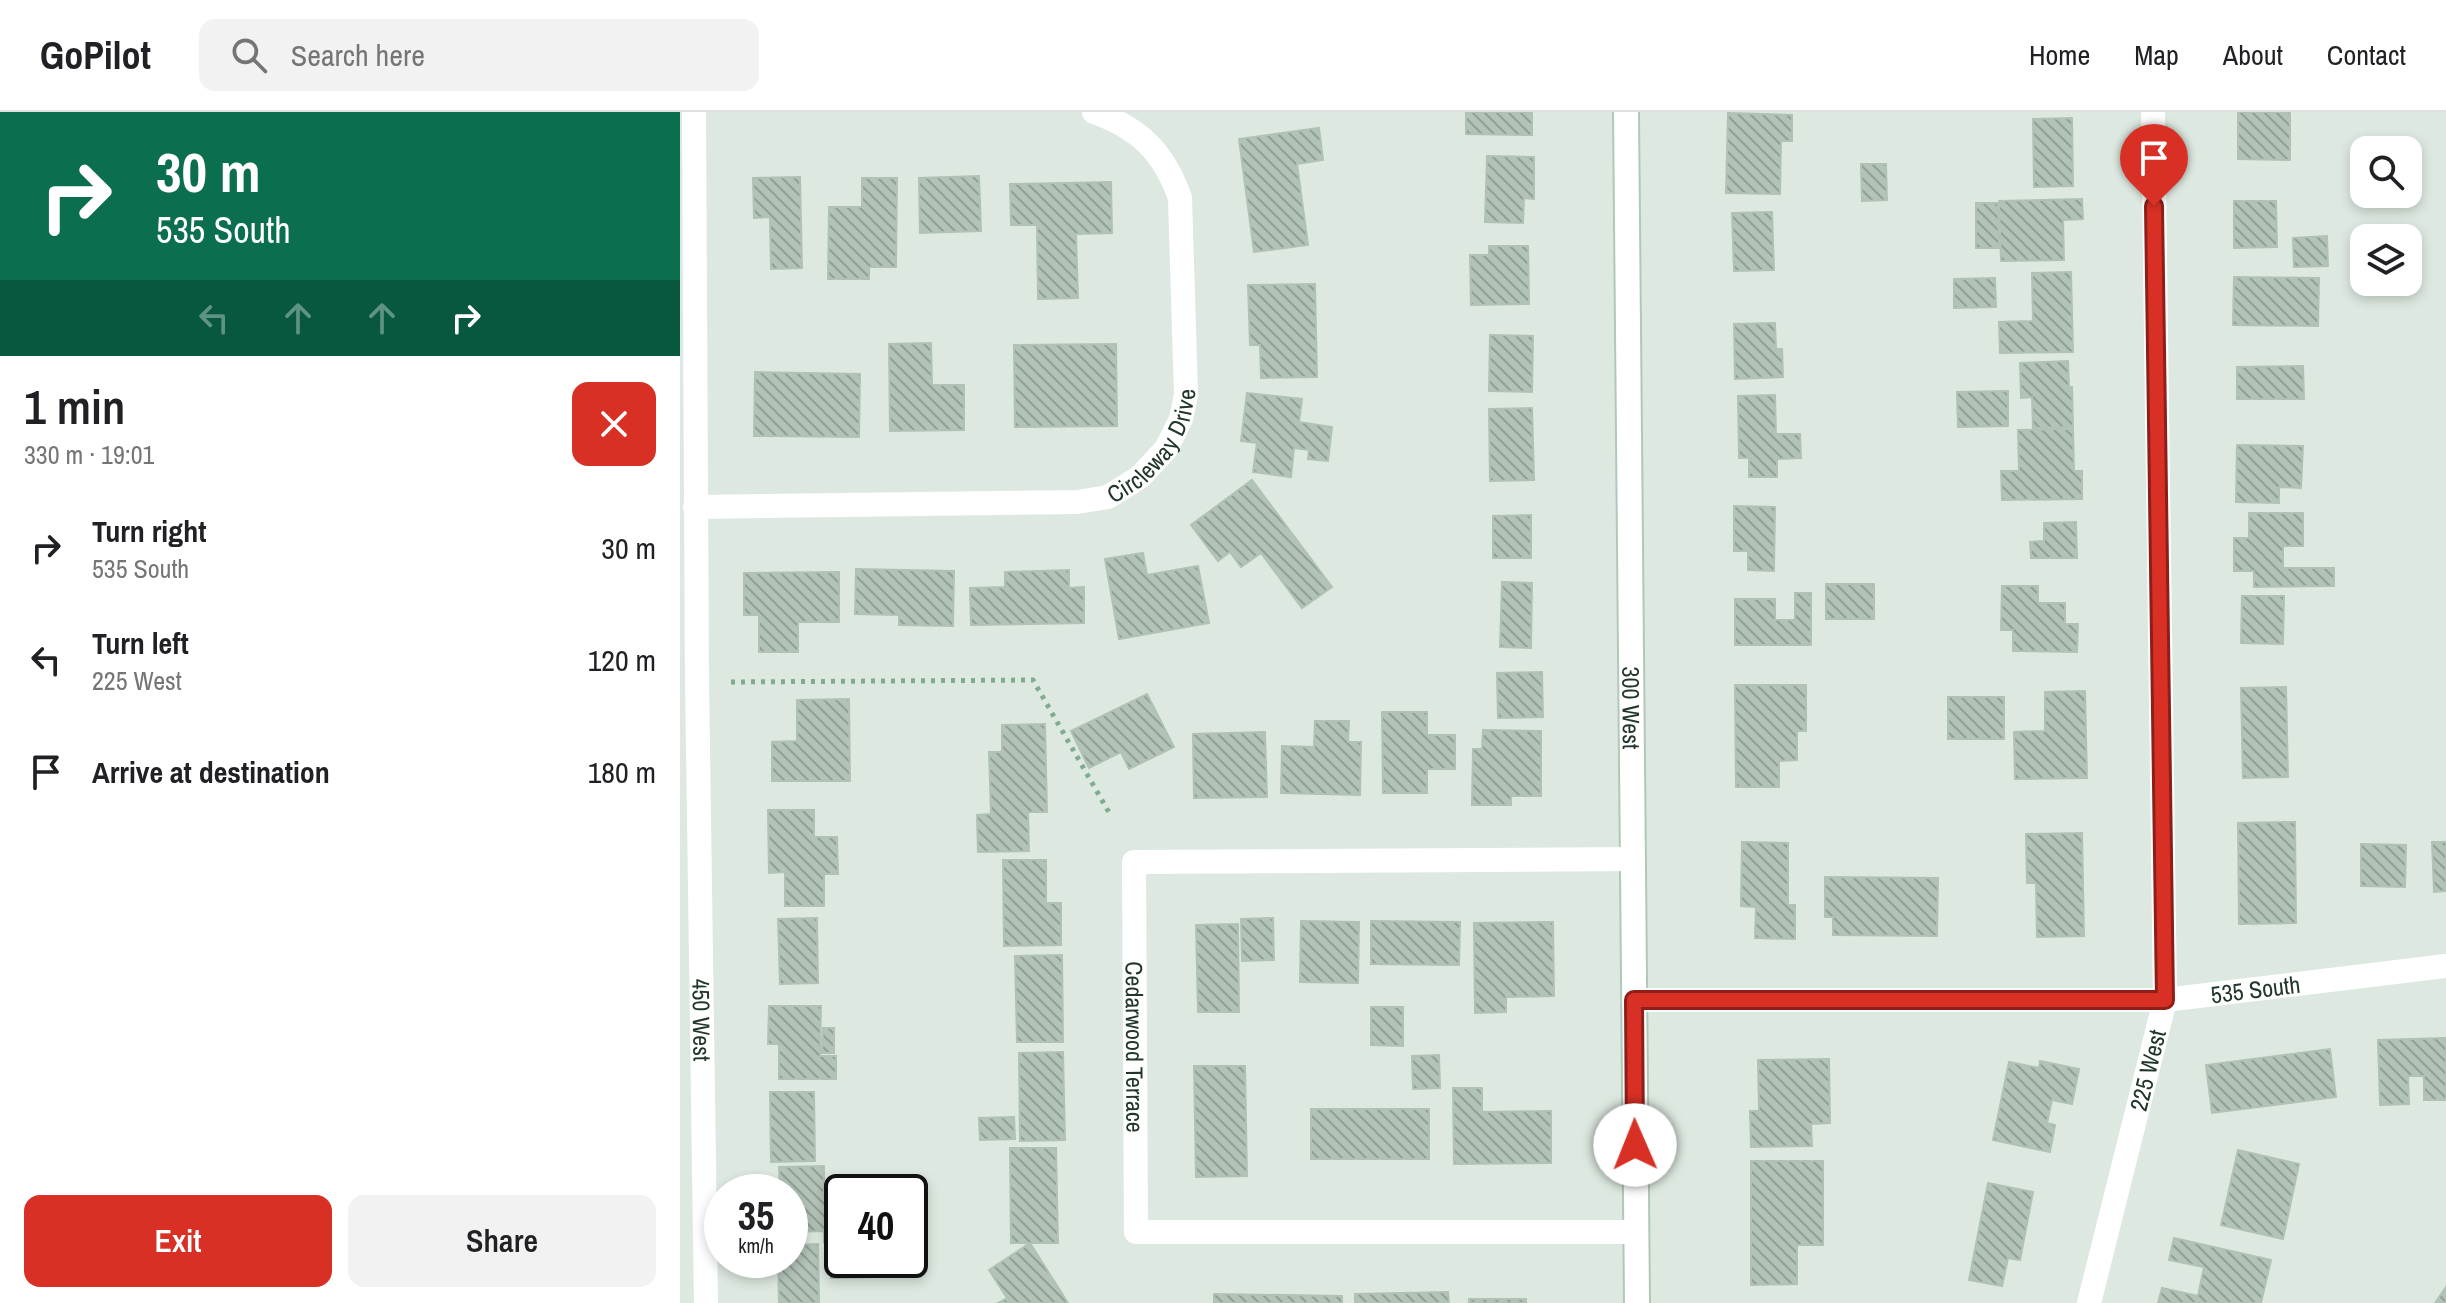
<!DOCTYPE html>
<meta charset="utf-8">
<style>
:root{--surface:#fff;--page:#f2f2f2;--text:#202124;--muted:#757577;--line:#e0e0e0;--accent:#d93025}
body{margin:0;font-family:"Archivo Narrow",sans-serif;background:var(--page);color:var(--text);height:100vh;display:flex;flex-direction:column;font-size:30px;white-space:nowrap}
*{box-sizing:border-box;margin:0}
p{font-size:26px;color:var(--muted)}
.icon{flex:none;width:44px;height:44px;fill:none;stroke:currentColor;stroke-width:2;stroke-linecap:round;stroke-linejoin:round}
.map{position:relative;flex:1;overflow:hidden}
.drawer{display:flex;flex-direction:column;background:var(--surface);width:680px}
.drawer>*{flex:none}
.banner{background:#0b6e4f;color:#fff;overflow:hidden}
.controls{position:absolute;left:1670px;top:24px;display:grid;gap:16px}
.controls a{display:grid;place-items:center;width:72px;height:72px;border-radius:16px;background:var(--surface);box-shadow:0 4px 12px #0003;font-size:40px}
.speed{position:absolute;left:24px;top:1062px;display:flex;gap:16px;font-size:40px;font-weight:700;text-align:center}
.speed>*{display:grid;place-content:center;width:104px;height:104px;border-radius:50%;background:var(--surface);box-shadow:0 4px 12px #0003;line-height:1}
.speed small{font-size:20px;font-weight:400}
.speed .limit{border:4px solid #111;border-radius:12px;background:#fff;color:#111}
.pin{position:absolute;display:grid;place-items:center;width:68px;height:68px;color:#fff;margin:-82px -34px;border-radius:50% 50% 50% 0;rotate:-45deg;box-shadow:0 0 8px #0007}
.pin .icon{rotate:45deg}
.me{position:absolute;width:88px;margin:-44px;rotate:359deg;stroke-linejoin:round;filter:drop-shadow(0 0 6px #0008)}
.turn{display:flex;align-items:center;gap:28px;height:168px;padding:0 24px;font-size:36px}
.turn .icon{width:104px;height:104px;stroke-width:2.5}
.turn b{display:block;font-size:56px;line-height:68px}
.lanes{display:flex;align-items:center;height:76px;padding:0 24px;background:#0003;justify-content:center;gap:40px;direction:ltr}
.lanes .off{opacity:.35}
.round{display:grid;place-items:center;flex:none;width:84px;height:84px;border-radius:16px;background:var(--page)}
.summary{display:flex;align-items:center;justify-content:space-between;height:136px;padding:0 24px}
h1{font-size:48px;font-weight:600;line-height:60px}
.action{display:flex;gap:16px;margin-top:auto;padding:16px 24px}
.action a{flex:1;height:92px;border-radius:16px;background:var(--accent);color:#fff;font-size:32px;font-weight:600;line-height:92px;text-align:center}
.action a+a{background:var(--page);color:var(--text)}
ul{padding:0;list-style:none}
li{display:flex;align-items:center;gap:24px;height:112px;padding:0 24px}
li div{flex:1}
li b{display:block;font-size:30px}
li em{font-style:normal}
header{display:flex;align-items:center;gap:48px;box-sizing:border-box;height:112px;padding:0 40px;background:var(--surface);border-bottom:2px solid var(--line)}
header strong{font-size:38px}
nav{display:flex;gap:44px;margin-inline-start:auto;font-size:28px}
.search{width:560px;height:72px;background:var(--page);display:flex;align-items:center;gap:20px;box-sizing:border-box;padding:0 28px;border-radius:16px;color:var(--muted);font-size:30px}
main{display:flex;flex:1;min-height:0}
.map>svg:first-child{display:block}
.building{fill:url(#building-back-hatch);stroke:#b0c2b5;stroke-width:2}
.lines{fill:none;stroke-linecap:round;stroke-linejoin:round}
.secondary-casing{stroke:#b1c8b8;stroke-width:28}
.path{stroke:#7fab8e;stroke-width:5;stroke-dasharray:4 6;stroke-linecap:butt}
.street{stroke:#fff;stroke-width:24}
.secondary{stroke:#fff;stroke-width:24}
.route-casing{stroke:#8d1f18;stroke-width:20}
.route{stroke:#d93025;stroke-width:14}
.labels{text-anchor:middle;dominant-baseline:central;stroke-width:8;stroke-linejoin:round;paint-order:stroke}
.street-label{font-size:24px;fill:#203729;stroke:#edf6ef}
</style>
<header>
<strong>GoPilot</strong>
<div class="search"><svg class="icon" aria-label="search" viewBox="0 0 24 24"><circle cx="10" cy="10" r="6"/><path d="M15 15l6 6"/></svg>Search here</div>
<nav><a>Home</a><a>Map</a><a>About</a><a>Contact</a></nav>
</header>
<main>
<section class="drawer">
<div class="banner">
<div class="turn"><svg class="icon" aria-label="right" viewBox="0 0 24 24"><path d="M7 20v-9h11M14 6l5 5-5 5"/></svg><div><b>30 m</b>535 South</div></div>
<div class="lanes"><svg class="icon off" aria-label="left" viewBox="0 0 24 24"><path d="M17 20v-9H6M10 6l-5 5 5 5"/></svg><svg class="icon off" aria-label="ahead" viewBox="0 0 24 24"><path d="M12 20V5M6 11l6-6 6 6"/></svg><svg class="icon off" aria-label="ahead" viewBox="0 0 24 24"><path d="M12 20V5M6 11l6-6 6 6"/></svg><svg class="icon" aria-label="right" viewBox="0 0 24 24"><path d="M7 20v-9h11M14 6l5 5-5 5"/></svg></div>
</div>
<div class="summary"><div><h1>1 min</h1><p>330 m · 19:01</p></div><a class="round" style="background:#d93025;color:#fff"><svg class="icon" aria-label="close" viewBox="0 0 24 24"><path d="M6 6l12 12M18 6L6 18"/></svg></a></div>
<ul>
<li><svg class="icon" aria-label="right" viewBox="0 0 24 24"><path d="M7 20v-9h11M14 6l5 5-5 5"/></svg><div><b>Turn right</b><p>535 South</p></div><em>30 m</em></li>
<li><svg class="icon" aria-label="left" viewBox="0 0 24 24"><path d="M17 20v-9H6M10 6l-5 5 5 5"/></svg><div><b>Turn left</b><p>225 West</p></div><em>120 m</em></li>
<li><svg class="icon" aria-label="arrive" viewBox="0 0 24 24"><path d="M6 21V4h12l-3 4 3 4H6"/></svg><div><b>Arrive at destination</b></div><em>180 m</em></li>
</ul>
<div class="action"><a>Exit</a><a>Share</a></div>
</section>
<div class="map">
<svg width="1766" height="1191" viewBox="0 0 1766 1191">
<defs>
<pattern id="building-back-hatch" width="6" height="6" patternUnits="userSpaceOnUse" patternTransform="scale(2)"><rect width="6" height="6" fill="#b3c3b8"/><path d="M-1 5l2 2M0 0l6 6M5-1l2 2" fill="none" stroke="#919f96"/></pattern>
</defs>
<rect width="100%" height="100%" fill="#dde9e0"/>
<path class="building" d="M 786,0 L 852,0 L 852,23 L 786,22 Z
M 1558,0 L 1610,0 L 1610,48 L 1558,47 Z
M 1048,1 L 1112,3 L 1112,29 L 1101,29 L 1100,82 L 1046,81 Z
M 1392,6 L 1393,74 L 1354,75 L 1353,7 Z
M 639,16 L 643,48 L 617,52 L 628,133 L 574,140 L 559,27 Z
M 807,44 L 854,45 L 854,87 L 844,86 L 843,111 L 805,110 Z
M 1181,52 L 1206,52 L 1207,88 L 1182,89 Z
M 299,64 L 301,119 L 240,121 L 239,66 Z
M 120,65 L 122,156 L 91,157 L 90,105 L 74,106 L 73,66 Z
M 182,66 L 217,66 L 216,155 L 189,155 L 189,167 L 148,167 L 149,95 L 182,95 Z
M 431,70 L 432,121 L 396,122 L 398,186 L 358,187 L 357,113 L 331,113 L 330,72 Z
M 1402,87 L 1403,107 L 1383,108 L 1384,148 L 1321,149 L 1319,89 Z
M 1554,89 L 1596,89 L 1597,135 L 1554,136 Z
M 1296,91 L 1318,91 L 1319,136 L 1296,136 Z
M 1092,100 L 1094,158 L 1054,159 L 1052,101 Z
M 1647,124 L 1648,154 L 1614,155 L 1613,126 Z
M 809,134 L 848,134 L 849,192 L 791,193 L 790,143 L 809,143 Z
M 1391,160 L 1393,240 L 1320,241 L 1319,210 L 1353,209 L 1352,161 Z
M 1554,165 L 1639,166 L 1638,214 L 1553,213 Z
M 1315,166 L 1316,195 L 1274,196 L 1274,167 Z
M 635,172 L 637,265 L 581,266 L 580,233 L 570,233 L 568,173 Z
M 1095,211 L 1096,237 L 1102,237 L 1103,265 L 1055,267 L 1054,212 Z
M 810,223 L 853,224 L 852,280 L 809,279 Z
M 251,231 L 252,273 L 284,273 L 284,318 L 210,319 L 209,232 Z
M 436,232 L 437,314 L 335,315 L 334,233 Z
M 1388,249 L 1389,275 L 1392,275 L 1393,315 L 1353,316 L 1352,285 L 1341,286 L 1340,251 Z
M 1623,254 L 1624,287 L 1557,287 L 1557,255 Z
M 75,260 L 180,262 L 179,325 L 74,324 Z
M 1328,279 L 1328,314 L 1278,315 L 1277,280 Z
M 567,281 L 622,287 L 619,310 L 652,315 L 648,349 L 628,347 L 629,338 L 614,336 L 611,365 L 573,360 L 577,331 L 561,329 Z
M 1095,283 L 1096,322 L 1120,322 L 1121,346 L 1097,347 L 1097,365 L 1069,365 L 1069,346 L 1059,346 L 1058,284 Z
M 852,296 L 854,368 L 810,369 L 809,297 Z
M 1393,317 L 1394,359 L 1402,359 L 1402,387 L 1322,388 L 1321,359 L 1339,359 L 1338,318 Z
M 1557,333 L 1623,334 L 1621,376 L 1599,375 L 1599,391 L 1556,390 Z
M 572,368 L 652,475 L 622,496 L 581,441 L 561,455 L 550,440 L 538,449 L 511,413 Z
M 1054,394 L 1095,395 L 1094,459 L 1068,458 L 1068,439 L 1054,439 Z
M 1569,401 L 1623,401 L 1623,434 L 1603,434 L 1603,456 L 1654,456 L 1654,474 L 1574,475 L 1574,459 L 1554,459 L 1554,426 L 1569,426 Z
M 851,403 L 851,446 L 813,446 L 813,404 Z
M 1396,410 L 1397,446 L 1351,446 L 1350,430 L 1364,429 L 1364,411 Z
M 463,441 L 467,463 L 518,454 L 529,511 L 439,527 L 425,447 Z
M 176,457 L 274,459 L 273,514 L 219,513 L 219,503 L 175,502 Z
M 389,458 L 389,476 L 404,475 L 404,511 L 291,513 L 290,476 L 325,475 L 325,460 Z
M 159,460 L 159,510 L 118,510 L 118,540 L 79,540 L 79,503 L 64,503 L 64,461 Z
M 822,470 L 852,471 L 851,536 L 820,535 Z
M 1146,472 L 1194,472 L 1194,507 L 1146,507 Z
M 1322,474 L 1358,474 L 1358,491 L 1385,491 L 1385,512 L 1398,512 L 1397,540 L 1333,539 L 1333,518 L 1321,518 Z
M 1115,481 L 1131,481 L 1131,533 L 1055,533 L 1055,487 L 1095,487 L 1095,508 L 1115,508 Z
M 1562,484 L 1604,484 L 1603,532 L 1561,531 Z
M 862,560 L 863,605 L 818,606 L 817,561 Z
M 1055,573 L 1126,573 L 1126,619 L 1117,619 L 1117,648 L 1099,649 L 1099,675 L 1056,675 Z
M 1606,575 L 1608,665 L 1563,666 L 1561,576 Z
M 1405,579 L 1407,666 L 1335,667 L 1334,620 L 1365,619 L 1365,580 Z
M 467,582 L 494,635 L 449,657 L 441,640 L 409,656 L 391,619 Z
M 1268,585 L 1324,585 L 1324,627 L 1268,627 Z
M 169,587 L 170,669 L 92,669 L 92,630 L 117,629 L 117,588 Z
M 702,600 L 747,600 L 747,623 L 775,623 L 775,657 L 747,657 L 747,681 L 703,681 Z
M 635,609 L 669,609 L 668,630 L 681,630 L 680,683 L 601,681 L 602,634 L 634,635 Z
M 365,612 L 367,700 L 348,700 L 349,739 L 298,740 L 297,703 L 311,702 L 309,640 L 322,640 L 322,613 Z
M 803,618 L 861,619 L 861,684 L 831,684 L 831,693 L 792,693 L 793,637 L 802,637 Z
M 585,620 L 587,685 L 514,686 L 513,622 Z
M 88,698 L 134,698 L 134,725 L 157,725 L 158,762 L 144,762 L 144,794 L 105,794 L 105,760 L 89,761 Z
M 1615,710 L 1616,811 L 1559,812 L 1558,711 Z
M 1402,721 L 1404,824 L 1357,825 L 1356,771 L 1347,771 L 1346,722 Z
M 1062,730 L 1108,731 L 1108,793 L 1115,793 L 1115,827 L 1075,826 L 1076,795 L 1061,794 Z
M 1752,730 L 1766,730 L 1766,779 L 1754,780 Z
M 1681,732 L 1726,733 L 1725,775 L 1681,774 Z
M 323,748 L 366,748 L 366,791 L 381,791 L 381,833 L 324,834 Z
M 1145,765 L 1258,766 L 1257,824 L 1153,823 L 1153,805 L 1145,805 Z
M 137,806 L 138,871 L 100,872 L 98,807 Z
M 593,806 L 594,848 L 562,849 L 561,807 Z
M 621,809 L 679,810 L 678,871 L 620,870 Z
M 691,809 L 780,810 L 779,853 L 691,852 Z
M 873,810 L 874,884 L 826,885 L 826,900 L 795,901 L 794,811 Z
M 558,812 L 559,900 L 518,900 L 516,813 Z
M 382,843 L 383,930 L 337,930 L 335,844 Z
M 89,894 L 141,894 L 140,944 L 156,944 L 156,967 L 99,967 L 99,932 L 88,932 Z
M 691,895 L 723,895 L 723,934 L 691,933 Z
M 143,916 L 154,916 L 154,941 L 142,941 Z
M 1766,926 L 1766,988 L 1744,988 L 1744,964 L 1728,964 L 1729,992 L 1700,993 L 1698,928 Z
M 1650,937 L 1656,985 L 1532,1001 L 1526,953 Z
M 383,940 L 385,1028 L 340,1029 L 339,941 Z
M 759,943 L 760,976 L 733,977 L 732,944 Z
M 1149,947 L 1150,1011 L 1131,1012 L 1132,1034 L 1071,1035 L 1070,999 L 1079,999 L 1078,948 Z
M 1360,949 L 1399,957 L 1392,992 L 1372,988 L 1367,1011 L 1375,1013 L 1370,1040 L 1313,1028 L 1329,950 L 1359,956 Z
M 514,954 L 565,954 L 567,1064 L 516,1065 Z
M 773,976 L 802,976 L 802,1000 L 871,999 L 871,1051 L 774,1052 Z
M 90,980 L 134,980 L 135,1049 L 91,1050 Z
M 631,997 L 749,997 L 749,1047 L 631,1047 Z
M 334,1005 L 335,1027 L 300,1028 L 299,1006 Z
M 330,1036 L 376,1036 L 378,1131 L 331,1131 Z
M 1558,1038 L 1619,1052 L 1603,1127 L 1541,1113 Z
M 1071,1049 L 1143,1049 L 1143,1133 L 1117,1133 L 1117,1172 L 1071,1173 Z
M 144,1054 L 144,1083 L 162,1083 L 162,1130 L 144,1130 L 144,1119 L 110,1120 L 110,1080 L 100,1080 L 99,1055 Z
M 1308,1071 L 1353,1080 L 1340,1148 L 1328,1146 L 1322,1174 L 1289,1168 Z
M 1494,1126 L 1591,1148 L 1581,1191 L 1478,1191 L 1482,1176 L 1518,1184 L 1524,1155 L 1489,1148 Z
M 350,1131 L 388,1191 L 318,1191 L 327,1186 L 309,1158 Z
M 138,1132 L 139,1191 L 99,1191 L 98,1148 L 110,1148 L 110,1133 Z
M 150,1133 L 162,1133 L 162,1148 L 195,1148 L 195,1165 L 151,1166 Z
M 1766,1175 L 1766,1191 L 1755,1191 Z
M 768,1180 L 769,1191 L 675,1191 L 675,1182 Z
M 534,1182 L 662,1184 L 662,1191 L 534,1191 Z
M 789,1187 L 846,1187 L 846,1191 L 789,1191 Z"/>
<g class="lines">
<defs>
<g id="secondary">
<path id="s6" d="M 946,0 L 957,1191"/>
</g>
</defs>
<use href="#secondary" class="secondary-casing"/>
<path class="path" d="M 51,570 L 353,568 L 431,704"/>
<g class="street">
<path id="s1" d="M 14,0 L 17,568 L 26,1191"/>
<path id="s2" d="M 15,395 L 397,390 L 428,385 L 460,365 L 486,337 L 501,307 L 506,283 L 500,86 C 484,40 459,16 414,0"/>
<path id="s3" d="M 953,747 L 454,750 L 456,1120 L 956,1120"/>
<path id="s4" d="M 954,888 L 1485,888 L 1766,854"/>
<path id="s5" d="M 1409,1191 L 1485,888 L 1473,0"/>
</g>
<use href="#secondary" class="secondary"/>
</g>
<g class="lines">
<defs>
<path id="route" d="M 955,1033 L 954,888 L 1485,888 L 1474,94"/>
</defs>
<use href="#route" class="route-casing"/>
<use href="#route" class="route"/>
</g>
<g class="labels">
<g class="street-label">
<text stroke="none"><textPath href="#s2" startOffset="484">Circleway Drive</textPath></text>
<text stroke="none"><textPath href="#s6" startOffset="596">300 West</textPath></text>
<text stroke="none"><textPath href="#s4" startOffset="622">535 South</textPath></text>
<text stroke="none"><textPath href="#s1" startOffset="908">450 West</textPath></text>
<text stroke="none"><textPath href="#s3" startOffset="684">Cedarwood Terrace</textPath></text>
<text stroke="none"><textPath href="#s5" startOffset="240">225 West</textPath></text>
</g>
</g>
</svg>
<div class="controls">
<a><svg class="icon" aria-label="search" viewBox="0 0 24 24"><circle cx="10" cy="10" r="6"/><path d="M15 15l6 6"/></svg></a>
<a><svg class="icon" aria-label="layers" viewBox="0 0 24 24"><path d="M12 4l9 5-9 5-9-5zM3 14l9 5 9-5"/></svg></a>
</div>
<div class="speed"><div>35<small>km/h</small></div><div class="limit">40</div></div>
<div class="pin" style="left:1474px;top:94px;background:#d93025"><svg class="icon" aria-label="arrive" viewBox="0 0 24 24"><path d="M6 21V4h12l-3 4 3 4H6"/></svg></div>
<svg class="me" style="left:955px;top:1033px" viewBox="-20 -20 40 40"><circle r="19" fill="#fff"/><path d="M0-13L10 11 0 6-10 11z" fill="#d93025"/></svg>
</div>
</main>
